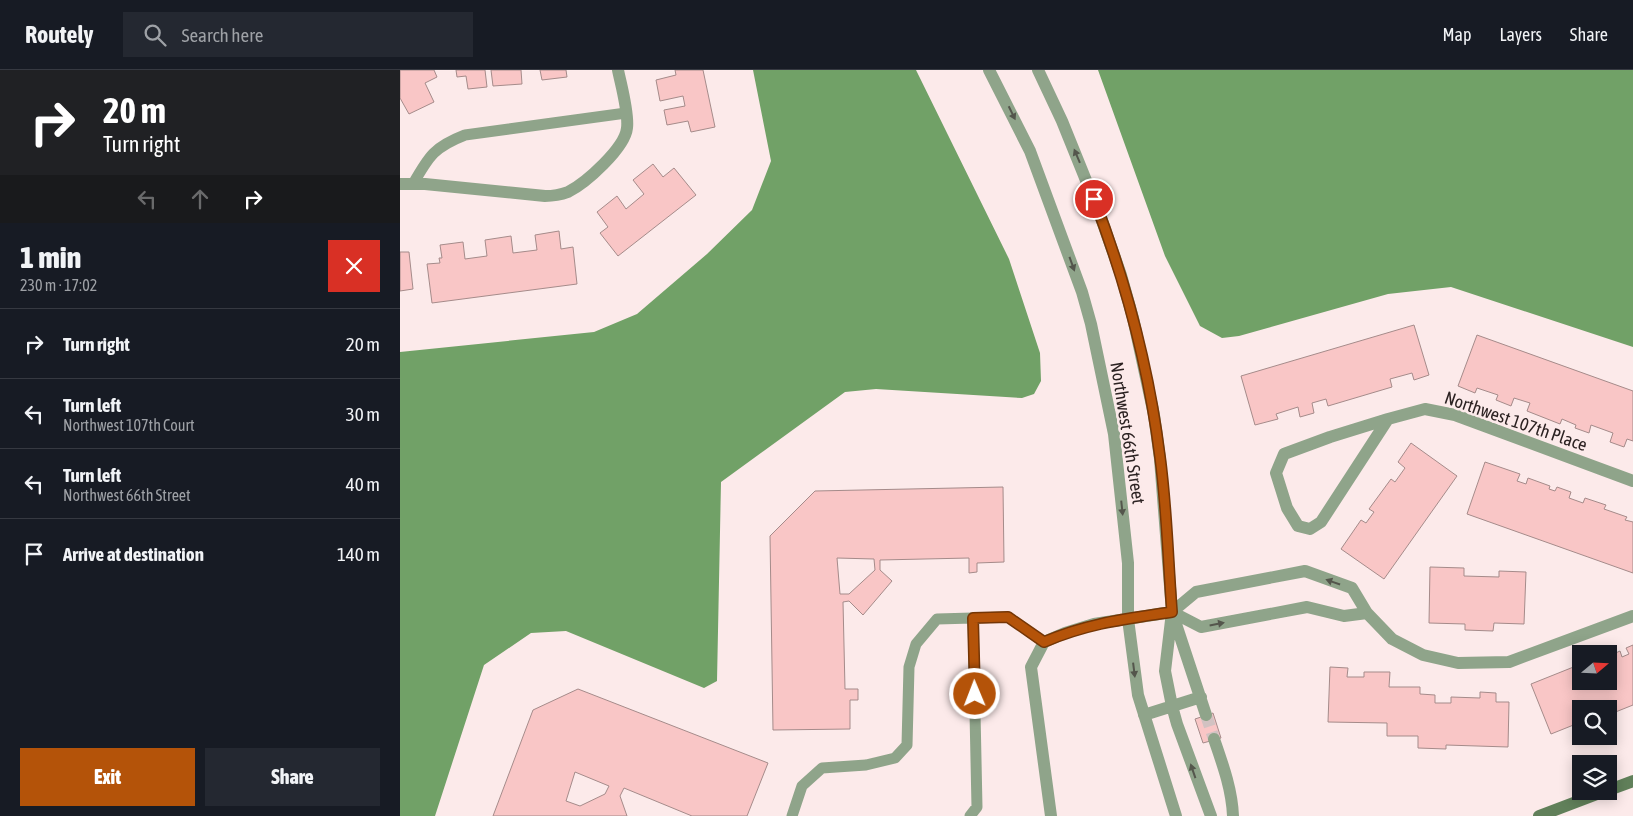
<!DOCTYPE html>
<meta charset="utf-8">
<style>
:root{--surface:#171b24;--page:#242831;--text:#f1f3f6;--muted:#9ea1a6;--line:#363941;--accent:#b45309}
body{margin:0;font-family:"Asap Condensed",sans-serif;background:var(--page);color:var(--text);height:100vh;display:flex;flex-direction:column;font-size:19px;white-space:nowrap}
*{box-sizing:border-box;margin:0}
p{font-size:16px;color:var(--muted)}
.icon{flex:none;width:28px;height:28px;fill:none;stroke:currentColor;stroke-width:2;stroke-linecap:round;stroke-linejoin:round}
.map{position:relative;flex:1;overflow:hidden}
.details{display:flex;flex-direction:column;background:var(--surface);width:400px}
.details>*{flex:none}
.guide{background:#202124;color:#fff;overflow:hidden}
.needle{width:32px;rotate:71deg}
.fabs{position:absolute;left:1172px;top:575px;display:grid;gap:10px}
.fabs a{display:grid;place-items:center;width:45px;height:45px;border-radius:0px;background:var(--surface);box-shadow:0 2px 12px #0003;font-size:25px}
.pin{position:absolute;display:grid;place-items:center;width:42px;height:42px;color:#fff;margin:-21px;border:2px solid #fff;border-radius:50%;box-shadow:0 1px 5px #0007}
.me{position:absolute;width:55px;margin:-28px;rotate:359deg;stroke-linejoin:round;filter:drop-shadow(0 0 4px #0008)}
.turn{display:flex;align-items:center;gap:18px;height:105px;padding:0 20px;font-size:22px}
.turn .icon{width:65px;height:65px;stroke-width:2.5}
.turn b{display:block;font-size:35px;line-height:42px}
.lanes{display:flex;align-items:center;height:48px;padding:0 20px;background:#0003;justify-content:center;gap:25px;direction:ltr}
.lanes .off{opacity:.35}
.round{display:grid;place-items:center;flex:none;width:52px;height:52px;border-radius:0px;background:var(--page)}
.head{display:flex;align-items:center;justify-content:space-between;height:85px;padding:0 20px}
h1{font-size:30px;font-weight:800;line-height:38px}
.button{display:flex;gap:10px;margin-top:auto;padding:10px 20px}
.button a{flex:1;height:58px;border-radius:0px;background:var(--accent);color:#fff;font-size:20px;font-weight:800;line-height:58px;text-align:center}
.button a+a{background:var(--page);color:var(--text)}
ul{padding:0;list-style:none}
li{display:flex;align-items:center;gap:15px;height:70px;padding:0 20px;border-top:1px solid var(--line)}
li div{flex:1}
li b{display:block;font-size:19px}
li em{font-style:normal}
header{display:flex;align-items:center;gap:30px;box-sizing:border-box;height:70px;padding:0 25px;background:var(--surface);border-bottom:1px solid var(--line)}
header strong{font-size:24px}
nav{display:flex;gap:28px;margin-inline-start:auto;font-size:18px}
.search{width:350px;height:45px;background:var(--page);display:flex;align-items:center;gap:12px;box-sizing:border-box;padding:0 18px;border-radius:0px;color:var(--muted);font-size:19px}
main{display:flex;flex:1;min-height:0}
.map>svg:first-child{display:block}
.water{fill:#71a167}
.building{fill:#f9c6c6;stroke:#a58b8a;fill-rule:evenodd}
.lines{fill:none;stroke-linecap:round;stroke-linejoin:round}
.minor-tunnel{stroke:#d2c2c2;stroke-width:12;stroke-dasharray:12 6;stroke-linecap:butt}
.service{stroke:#8fa48a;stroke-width:11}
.minor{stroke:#8fa48a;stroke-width:12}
.secondary{stroke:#61805a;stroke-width:12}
.oneway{fill:#54564c}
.route-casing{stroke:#753606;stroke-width:12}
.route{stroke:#b45309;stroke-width:9}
.labels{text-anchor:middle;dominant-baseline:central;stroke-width:5;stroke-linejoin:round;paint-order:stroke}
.street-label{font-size:18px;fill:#2c2222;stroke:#fceaea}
</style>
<header>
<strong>Routely</strong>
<div class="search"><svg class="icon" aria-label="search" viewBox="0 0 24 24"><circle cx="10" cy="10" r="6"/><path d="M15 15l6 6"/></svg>Search here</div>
<nav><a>Map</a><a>Layers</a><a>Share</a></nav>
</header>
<main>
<section class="details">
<div class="guide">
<div class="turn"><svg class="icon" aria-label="right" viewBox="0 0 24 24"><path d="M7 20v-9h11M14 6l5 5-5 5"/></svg><div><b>20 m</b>Turn right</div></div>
<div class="lanes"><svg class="icon off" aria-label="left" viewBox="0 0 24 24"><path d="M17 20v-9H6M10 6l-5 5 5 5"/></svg><svg class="icon off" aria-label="ahead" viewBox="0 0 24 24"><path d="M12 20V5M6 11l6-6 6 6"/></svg><svg class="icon" aria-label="right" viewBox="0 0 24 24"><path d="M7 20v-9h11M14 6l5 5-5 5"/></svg></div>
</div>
<div class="head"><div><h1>1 min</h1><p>230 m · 17:02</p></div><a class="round" style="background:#d93025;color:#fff"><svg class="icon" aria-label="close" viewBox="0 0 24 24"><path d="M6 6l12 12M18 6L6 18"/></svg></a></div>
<ul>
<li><svg class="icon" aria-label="right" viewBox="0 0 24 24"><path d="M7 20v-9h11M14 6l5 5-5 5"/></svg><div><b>Turn right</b></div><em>20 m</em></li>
<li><svg class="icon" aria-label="left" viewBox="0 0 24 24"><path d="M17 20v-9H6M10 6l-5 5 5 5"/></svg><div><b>Turn left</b><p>Northwest 107th Court</p></div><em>30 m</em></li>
<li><svg class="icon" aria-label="left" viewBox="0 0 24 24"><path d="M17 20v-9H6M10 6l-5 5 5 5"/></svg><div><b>Turn left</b><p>Northwest 66th Street</p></div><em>40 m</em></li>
<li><svg class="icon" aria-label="arrive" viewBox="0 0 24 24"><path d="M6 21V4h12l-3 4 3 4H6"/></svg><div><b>Arrive at destination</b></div><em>140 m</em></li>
</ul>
<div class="button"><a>Exit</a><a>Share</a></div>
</section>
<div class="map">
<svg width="1233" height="746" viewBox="0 0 1233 746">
<rect width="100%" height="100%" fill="#fceaea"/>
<path class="water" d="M 353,0 L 516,0 L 609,189 L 640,283 L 641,311 L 634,324 L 622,328 L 476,319 L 445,322 L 321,412 L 317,611 L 304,618 L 166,561 L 131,563 L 84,595 L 35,746 L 0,746 L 0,282 L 194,262 L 237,244 L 307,184 L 352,140 L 371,91 Z
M 698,0 L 1233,0 L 1233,277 L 1051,217 L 988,224 L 839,266 L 822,268 L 800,256 L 765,186 Z"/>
<path class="building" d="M 0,0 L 34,0 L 37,7 L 25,13 L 34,32 L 9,44 L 0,28 Z
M 56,0 L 85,0 L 87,17 L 68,19 L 66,6 L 57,7 Z
M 91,0 L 121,0 L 122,14 L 93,16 Z
M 140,0 L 166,0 L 167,7 L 142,10 Z
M 275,0 L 303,0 L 315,57 L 291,62 L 288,51 L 267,55 L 264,40 L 285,36 L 283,26 L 260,31 L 256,10 L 276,5 Z
M 253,94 L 263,107 L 274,98 L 296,125 L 218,186 L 200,163 L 208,157 L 197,142 L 217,126 L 226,139 L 244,124 L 233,110 Z
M 159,161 L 161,179 L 173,177 L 177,214 L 32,233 L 27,194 L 40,193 L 39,188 L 42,188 L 40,175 L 63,172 L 65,189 L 87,186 L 85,170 L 111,166 L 113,183 L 137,180 L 135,165 Z
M 0,182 L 9,182 L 13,219 L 0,221 Z
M 1014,255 L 1029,305 L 1014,310 L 1012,303 L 990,309 L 992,317 L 928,336 L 926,329 L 912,333 L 914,343 L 900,347 L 898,337 L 876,344 L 878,349 L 855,355 L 841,306 Z
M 1077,265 L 1233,321 L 1233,371 L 1227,369 L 1224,377 L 1210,372 L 1213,363 L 1191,355 L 1189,363 L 1175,358 L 1176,355 L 1162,349 L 1160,354 L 1127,341 L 1130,333 L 1114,328 L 1111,336 L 1096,330 L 1098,325 L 1077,318 L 1075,323 L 1058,316 Z
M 1011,373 L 1057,406 L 984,509 L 941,479 L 961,450 L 966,453 L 974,442 L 969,439 L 991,409 L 995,412 L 1005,398 L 998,392 Z
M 1085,392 L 1120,404 L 1117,411 L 1126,414 L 1128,408 L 1150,416 L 1149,419 L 1155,421 L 1157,417 L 1171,422 L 1169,428 L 1183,433 L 1185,428 L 1206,435 L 1204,439 L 1227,447 L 1225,450 L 1233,452 L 1233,503 L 1067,444 Z
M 603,417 L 604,492 L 577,493 L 577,502 L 569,503 L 569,488 L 480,490 L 480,500 L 492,511 L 463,545 L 449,531 L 443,532 L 445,619 L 458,619 L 458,630 L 450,630 L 450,659 L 373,660 L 370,466 L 415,421 ZM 437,488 L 474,489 L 475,500 L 449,524 L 440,524 Z
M 1030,497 L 1064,498 L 1064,506 L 1099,507 L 1099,501 L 1126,502 L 1124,554 L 1094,553 L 1093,561 L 1065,560 L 1065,554 L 1029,553 Z
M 1233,575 L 1233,635 L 1213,643 L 1212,639 L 1209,641 L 1209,639 L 1181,639 L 1181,652 L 1151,664 L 1131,614 L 1181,594 L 1181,611 L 1209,611 L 1209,586 L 1220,581 L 1222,587 L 1229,584 L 1226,578 Z
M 930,597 L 948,598 L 947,607 L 964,607 L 964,602 L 990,602 L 989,617 L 1020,617 L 1020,624 L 1035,625 L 1035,633 L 1051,633 L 1051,627 L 1080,628 L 1080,622 L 1096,623 L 1096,632 L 1109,632 L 1108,677 L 1046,675 L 1046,679 L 1018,678 L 1018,666 L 987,666 L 987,653 L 928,652 Z
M 178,619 L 368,693 L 347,746 L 292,746 L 224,718 L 220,726 L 227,746 L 93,746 L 133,640 ZM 175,702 L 209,716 L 205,724 L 180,736 L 166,731 Z
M 813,643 L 821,668 L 803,673 L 795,649 Z"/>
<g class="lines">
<path class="minor-tunnel" d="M 806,645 L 814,669"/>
<path class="service" d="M 13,114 C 29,86 34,77 65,65 L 226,43
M 392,746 L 402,716 L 422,698 L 466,695 L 495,688 L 507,675 L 509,597 L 516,574 L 537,549 L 608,547 L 644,572
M 570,746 L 577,737 L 573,548"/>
<path class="minor" d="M 589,0 L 630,81 L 682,222 L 691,254 L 714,364 L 728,493 L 728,549 L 738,625 L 776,746
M 638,0 L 662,51 L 700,145 L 721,205 L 733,248 L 754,345 L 760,389 L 772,542 L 765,601 L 772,636 L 777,654 L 811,746
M 0,114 L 25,114 L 145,126 C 154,126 160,125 168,122 C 186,113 225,78 227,58 C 229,43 221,15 218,0
M 988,349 L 930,367 L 884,384 L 876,403 L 887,438 L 898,456 L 910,459 L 921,452 L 988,349 L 1025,339 L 1055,345 L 1233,411
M 772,542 L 801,557 L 907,537 L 944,546 L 967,543
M 773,545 L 806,645
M 744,645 L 801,627
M 814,669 C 823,695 832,720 833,746
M 651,746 L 631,597 L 644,572 L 665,563 L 694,554 L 772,542 L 796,522 L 905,501 L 952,518 L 967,543 L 992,569 L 1023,585 L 1058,593 L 1109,592 L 1233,546"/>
<path class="secondary" d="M 1209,720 L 1233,711
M 1139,746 L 1205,721"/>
</g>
<defs><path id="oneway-solid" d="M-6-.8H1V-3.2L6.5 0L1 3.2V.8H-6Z" transform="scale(1.25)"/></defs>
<g class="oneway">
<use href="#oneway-solid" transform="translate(612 43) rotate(64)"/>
<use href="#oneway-solid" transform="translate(677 86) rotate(-113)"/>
<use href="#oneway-solid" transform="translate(672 194) rotate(70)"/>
<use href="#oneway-solid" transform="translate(722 438) rotate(84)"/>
<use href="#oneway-solid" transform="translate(933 512) rotate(-161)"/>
<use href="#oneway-solid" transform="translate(817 554) rotate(-11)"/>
<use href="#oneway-solid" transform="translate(734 600) rotate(83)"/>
<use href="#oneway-solid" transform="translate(793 701) rotate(-109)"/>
</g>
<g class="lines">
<defs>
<path id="route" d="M 575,624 L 573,548 L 608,547 L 644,572 C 688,553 726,549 772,542 C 768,491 767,438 760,387 C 749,299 726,212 694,129"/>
</defs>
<use href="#route" class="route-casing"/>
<use href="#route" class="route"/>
</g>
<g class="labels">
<g class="street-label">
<text transform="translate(1116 351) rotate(19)">Northwest 107th Place</text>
<text transform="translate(728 363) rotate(81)">Northwest 66th Street</text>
</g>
</g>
</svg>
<div class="fabs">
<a><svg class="needle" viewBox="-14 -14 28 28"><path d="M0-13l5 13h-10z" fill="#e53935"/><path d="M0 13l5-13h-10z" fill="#9ea1a6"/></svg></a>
<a><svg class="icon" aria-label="search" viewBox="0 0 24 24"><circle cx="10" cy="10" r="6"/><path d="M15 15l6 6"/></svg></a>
<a><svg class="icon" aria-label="layers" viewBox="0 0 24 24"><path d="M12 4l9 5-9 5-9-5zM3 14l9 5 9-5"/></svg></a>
</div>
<div class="pin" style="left:694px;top:129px;background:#d93025"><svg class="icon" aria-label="arrive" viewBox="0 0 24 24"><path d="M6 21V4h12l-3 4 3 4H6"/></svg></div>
<svg class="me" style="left:575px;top:624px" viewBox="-20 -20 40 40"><circle r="17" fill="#b45309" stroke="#fff" stroke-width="3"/><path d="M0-11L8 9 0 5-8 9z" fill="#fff"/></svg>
</div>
</main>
